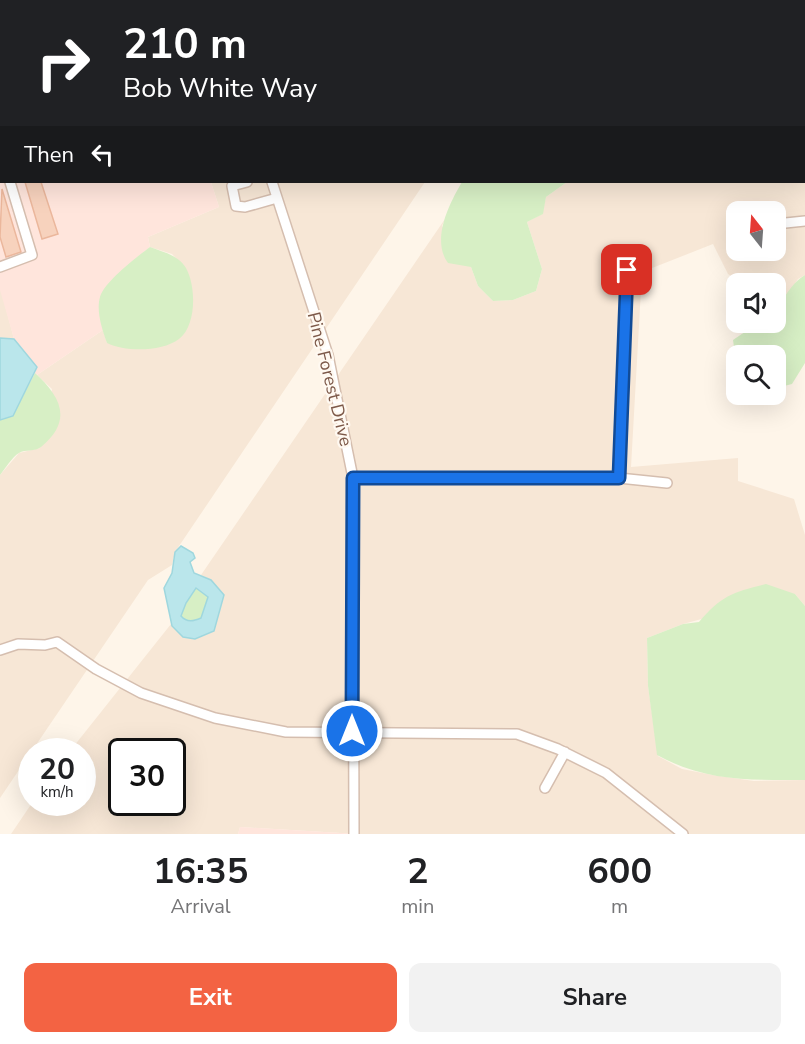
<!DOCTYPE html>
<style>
:root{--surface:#fff;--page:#f2f2f2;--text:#202124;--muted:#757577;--accent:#f36343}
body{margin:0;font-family:"Nunito Sans",sans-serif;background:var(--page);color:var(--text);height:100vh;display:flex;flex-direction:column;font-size:22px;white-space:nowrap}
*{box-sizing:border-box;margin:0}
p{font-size:20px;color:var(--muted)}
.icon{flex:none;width:33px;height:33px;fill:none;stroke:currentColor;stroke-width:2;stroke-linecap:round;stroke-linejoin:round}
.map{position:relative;height:834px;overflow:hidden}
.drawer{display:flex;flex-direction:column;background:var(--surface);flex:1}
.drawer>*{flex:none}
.hud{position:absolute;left:0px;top:0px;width:806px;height:183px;box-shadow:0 6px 24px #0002;background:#202124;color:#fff;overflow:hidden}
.needle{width:39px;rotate:343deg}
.fabs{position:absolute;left:726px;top:201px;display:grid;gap:12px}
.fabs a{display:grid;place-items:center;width:60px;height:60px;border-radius:12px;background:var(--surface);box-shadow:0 6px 24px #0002;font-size:30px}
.speed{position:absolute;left:18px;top:738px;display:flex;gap:12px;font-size:30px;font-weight:700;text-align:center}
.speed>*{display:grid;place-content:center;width:78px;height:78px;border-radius:50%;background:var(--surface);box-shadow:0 6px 24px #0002;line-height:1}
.speed small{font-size:15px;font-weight:400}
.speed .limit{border:3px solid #111;border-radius:9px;background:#fff;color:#111}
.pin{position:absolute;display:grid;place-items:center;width:51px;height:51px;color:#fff;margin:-26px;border-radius:12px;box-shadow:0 3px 9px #0006}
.me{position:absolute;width:66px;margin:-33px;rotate:0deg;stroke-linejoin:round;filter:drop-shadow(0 0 4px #0008)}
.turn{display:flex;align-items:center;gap:21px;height:126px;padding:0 24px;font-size:27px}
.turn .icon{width:78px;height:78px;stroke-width:2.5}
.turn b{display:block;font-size:42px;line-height:51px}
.then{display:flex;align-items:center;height:57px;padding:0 24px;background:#0003;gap:12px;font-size:22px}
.eta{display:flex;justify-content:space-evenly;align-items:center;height:102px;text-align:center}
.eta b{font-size:36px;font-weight:700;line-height:42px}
.cta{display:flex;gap:12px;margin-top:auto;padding:12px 24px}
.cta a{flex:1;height:69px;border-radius:12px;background:var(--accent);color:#fff;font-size:24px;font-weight:700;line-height:69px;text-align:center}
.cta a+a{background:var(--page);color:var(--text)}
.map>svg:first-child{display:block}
.residential{fill:#f7e7d6;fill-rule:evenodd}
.commercial{fill:#ffe5dc}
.green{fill:#d7efc5}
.water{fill:#bae6eb;stroke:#9fd7de;stroke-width:1.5;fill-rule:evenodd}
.building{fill:#f7d2bd;stroke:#ebb79c;stroke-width:1.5}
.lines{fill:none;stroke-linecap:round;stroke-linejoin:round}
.minor-casing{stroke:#d5beaf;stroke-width:12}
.major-casing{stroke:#ddd4d0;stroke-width:15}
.minor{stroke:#fff;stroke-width:9}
.major{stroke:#ffd79f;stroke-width:12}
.route-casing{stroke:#114b97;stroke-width:15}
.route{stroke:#1a73e8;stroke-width:10}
.labels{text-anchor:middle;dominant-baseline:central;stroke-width:4.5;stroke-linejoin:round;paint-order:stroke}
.street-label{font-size:18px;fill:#7d5949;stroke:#fff9f1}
</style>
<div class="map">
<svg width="805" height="834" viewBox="0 0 805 834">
<rect width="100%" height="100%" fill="#fef5e9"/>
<path class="residential" d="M 373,0 L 522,0 L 368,1 Z
M 705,0 L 805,0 L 805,275 L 798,279 L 778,308 L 776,306 L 776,284 L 742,283 L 728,274 L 713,244 L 642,272 L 631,467 L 738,458 L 738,481 L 794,499 L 805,535 L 805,606 L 795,594 L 683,624 L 647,638 L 648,686 L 658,756 L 682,769 L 713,775 L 754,781 L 805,780 L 805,834 L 358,834 L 240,827 L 238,834 L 11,834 L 32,803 L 82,802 L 82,752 L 70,751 L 171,624 L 214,631 L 224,595 L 211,580 L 201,575 L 445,219 L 442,226 L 471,267 L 478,286 L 493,301 L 513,300 L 536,291 L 542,269 L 527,222 L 542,214 L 546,197 L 567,182 L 804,182 L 804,2 L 700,1 ZM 736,212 L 776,212 L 776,250 L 736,250 ZM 122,752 L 172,752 L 172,802 L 122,802 Z
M 211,182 L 425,182 L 175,552 L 172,565 L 148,580 L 0,798 L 0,475 L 19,453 L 40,448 L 52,389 L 37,375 L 103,330 L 107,343 L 192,306 L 191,284 L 185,268 L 172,254 L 150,247 L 148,237 L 219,207 Z
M 0,290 L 1,290 L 14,339 L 0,338 Z"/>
<path class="commercial" d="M 0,0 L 124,0 L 125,1 L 2,2 L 0,89 Z
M 0,132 L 2,182 L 211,182 L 219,207 L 148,237 L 150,247 L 125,268 L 100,309 L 103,330 L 37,375 L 35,373 L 37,367 L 14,339 L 0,290 Z
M 240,827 L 358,834 L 238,834 Z"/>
<path class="green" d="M 462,182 L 567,182 L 546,197 L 543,214 L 527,222 L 542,269 L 536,291 L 513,300 L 493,301 L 478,286 L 471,267 L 448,263 C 431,240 449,204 462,182 Z
M 150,247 C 163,252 178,255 186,268 C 196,286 197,325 179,339 C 162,352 125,352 107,343 C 102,329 96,311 100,297 C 104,282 138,256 150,247 Z
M 805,275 L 805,363 L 792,384 L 776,388 L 776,356 L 736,356 L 736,361 L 733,340 L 758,323 L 776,322 C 776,307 791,283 805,275 Z
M 35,373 C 60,396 74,420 41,447 C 35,452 25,449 19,453 C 12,457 5,469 0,475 L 0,420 L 13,416 Z
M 766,584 L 795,594 L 805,606 L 805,780 C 751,780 706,782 657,755 L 648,686 L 647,638 L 683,624 L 699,622 C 721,596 733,592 766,584 Z
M 196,588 L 208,597 L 201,618 C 194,621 187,623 181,616 L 186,603 Z"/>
<path class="water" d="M 0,338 L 14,339 L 37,367 L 13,416 L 0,420 Z
M 181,546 L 193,553 L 195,558 L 190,562 L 194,573 L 211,580 L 224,595 L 214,631 L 195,639 L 183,637 L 172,626 L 164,588 L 172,573 L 175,552 ZM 196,588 L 208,597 L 201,618 C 194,621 187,623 181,616 L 186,603 Z"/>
<path class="building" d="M 25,182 L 41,182 L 58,234 L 42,239 Z
M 2,189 L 21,252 L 6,257 L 0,237 Z"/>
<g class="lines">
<defs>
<path id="minor" d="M 48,2 L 52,0
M 0,166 L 2,166
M 247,182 L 232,186 L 236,206 L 245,207 L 277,198
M 272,182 L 328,355 L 353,478 L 354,834
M 776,224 L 805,221
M 0,267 L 32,255 L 10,182
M 353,478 L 619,478 L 667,483
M 619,478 L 627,270
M 0,650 L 18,644 L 45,645 L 57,642 L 96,669 L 141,693 L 215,718 L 286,732 L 517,734 L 558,749 L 606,773 L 683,834
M 545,788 L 565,752"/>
<path id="major" d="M 278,2 L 282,0
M 351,2 L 356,0
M 0,102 L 2,102
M 0,127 L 2,126"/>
</defs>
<use href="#minor" class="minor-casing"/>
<use href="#major" class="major-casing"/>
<use href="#minor" class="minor"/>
<use href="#major" class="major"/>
</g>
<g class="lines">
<defs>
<path id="route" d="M 352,731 L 353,478 L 619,478 L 627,270"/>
</defs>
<use href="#route" class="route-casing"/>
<use href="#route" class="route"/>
</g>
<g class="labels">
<g class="street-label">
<text transform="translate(330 379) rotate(76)">Pine Forest Drive</text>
</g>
</g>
</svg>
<div class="fabs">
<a><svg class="needle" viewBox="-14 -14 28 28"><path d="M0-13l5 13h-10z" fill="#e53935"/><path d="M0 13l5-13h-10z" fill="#757577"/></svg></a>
<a><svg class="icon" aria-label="sound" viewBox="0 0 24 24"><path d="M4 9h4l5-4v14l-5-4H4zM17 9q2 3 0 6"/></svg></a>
<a><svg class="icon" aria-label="search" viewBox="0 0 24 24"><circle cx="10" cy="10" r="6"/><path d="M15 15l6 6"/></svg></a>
</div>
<div class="speed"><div>20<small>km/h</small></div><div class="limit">30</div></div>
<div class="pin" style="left:627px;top:270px;background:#d93025"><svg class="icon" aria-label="arrive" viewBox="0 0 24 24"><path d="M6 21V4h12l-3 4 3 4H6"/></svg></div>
<svg class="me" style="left:352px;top:731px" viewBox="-20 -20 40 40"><circle r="17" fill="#1a73e8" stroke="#fff" stroke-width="3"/><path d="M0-11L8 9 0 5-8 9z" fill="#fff"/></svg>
<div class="hud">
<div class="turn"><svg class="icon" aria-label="right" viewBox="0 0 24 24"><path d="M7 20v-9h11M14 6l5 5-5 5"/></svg><div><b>210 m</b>Bob White Way</div></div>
<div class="then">Then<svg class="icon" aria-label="left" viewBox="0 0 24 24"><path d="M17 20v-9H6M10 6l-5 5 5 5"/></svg></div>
</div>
</div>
<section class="drawer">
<div class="eta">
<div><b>16:35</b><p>Arrival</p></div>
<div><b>2</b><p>min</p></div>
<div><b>600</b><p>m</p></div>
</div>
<div class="cta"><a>Exit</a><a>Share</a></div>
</section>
